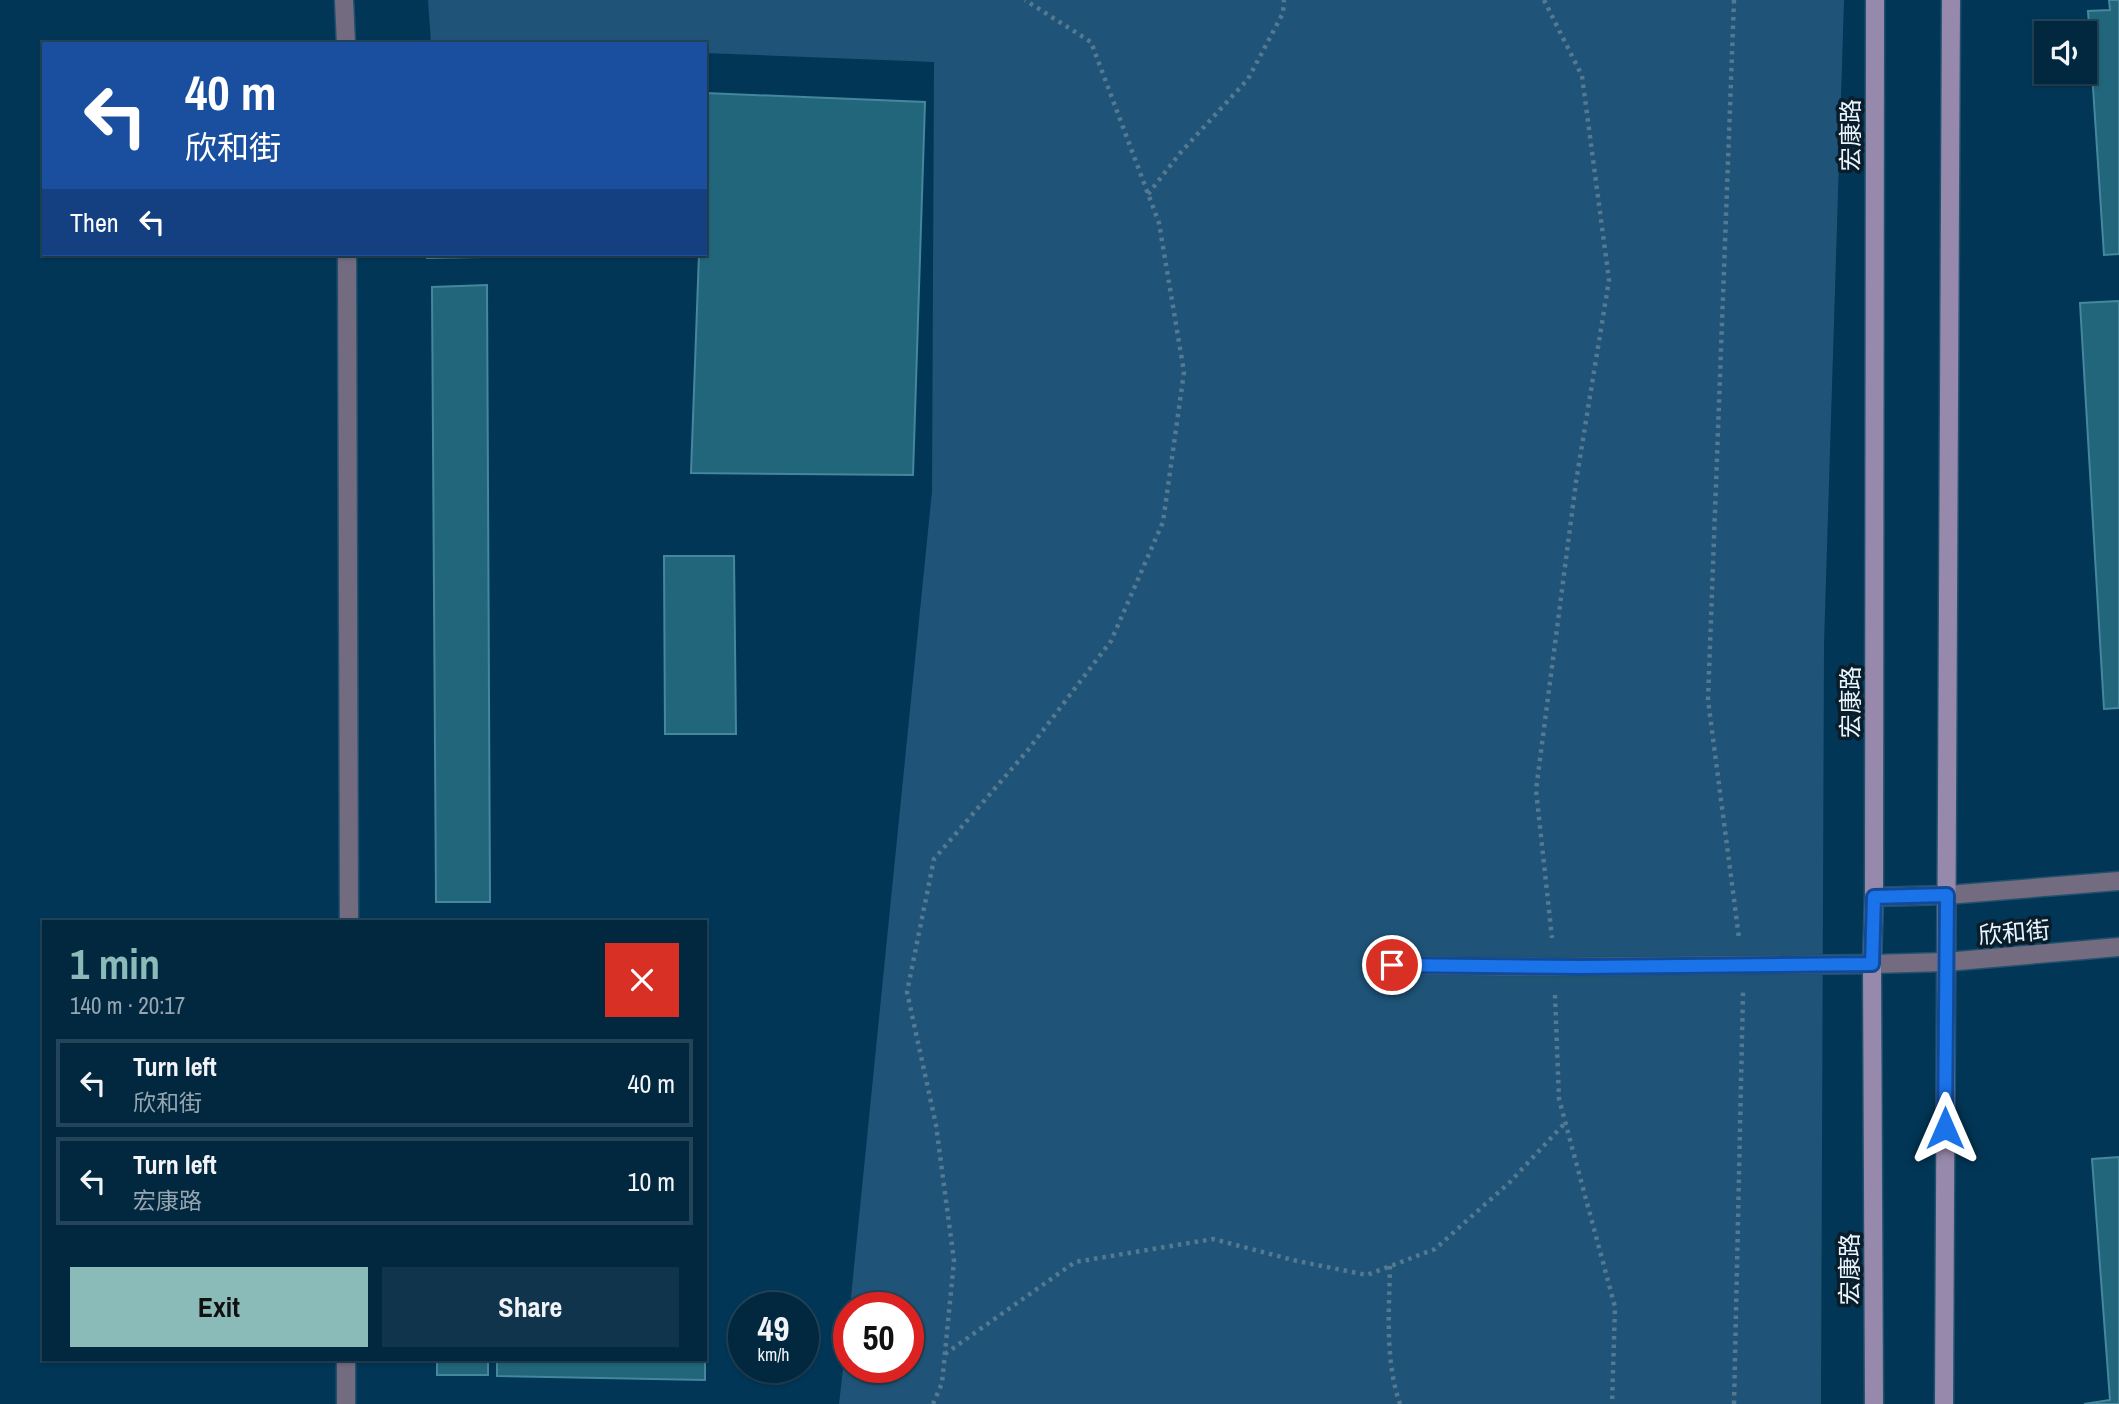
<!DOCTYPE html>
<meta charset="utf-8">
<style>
:root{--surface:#022840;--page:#10344b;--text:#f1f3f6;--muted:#96a6b1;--line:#234459;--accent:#8bbbb9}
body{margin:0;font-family:"Archivo Narrow","Noto Sans SC",sans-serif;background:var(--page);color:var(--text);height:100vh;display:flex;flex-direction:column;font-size:26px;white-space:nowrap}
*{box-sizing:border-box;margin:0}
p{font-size:23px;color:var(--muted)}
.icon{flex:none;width:38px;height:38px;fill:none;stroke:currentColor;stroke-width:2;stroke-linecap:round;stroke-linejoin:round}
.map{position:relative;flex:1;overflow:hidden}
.drawer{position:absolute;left:42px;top:920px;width:665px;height:441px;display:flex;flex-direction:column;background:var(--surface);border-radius:0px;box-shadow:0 2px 5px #0004,0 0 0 2px var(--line)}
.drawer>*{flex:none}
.guide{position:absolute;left:42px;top:42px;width:665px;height:214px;border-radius:0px;box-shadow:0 2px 5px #0004,0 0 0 2px var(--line);background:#1a4fa0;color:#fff;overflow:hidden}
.controls{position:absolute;left:2034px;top:21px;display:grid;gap:14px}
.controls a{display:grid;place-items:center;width:63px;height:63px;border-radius:0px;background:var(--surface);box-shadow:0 2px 5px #0004,0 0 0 2px var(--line);font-size:35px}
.speed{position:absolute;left:728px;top:1292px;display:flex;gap:14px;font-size:35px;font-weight:700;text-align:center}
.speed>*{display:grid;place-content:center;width:91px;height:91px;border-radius:50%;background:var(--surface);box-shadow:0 2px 5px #0004,0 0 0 2px var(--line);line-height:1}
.speed small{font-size:18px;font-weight:400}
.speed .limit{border:10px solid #d22;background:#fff;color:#111}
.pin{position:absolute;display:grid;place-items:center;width:60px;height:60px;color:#fff;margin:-30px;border:4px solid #fff;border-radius:50%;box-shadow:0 2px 7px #0007}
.me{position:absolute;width:77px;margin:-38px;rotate:0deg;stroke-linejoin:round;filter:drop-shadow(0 0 5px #0008)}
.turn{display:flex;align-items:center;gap:24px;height:147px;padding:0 28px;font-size:32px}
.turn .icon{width:91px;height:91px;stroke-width:2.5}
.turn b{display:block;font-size:49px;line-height:60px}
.then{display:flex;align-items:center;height:66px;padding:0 28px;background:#0003;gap:14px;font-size:26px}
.round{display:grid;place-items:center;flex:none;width:74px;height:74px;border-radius:0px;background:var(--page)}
.summary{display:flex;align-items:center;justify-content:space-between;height:119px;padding:0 28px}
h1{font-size:42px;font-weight:700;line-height:52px;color:var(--accent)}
.cta{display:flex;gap:14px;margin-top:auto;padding:14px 28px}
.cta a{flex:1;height:80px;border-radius:0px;background:var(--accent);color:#111;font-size:28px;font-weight:700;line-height:80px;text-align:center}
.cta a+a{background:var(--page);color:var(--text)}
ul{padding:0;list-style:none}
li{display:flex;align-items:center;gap:21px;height:88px;margin:0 14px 10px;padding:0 14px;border:4px solid var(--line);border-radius:0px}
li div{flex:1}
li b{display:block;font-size:26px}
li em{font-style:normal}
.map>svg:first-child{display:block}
.green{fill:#1f5478}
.building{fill:#21667b;stroke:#45879d;stroke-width:2}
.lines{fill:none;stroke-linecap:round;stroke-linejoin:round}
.minor-casing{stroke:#22516d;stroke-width:21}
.tertiary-casing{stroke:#22516d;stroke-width:21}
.secondary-casing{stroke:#22516d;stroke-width:21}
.path{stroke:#547991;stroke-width:4.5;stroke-dasharray:3.5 5;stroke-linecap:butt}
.minor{stroke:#736b80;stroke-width:18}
.tertiary{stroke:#736b80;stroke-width:18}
.secondary{stroke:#9689ab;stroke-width:18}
.route-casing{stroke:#114b97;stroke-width:18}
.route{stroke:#1a73e8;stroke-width:12}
.labels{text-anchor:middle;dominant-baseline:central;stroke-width:7;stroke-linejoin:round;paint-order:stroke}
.street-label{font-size:24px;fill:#eaf4fc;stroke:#091d2b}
</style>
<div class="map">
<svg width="2119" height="1404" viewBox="0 0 2119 1404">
<rect width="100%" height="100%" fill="#023656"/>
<path class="green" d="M 428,0 L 1844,0 L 1824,643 L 1821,1404 L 839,1404 L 849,1316 L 849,1367 L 908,1367 L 908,1307 L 850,1307 L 932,491 L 934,62 L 705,53 L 705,44 L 431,43 Z"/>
<path class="building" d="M 2109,0 L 2119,0 L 2119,254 L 2104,255 L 2088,11 L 2110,10 Z
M 705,93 L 925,102 L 913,475 L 691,473 L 699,254 L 705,254 Z
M 427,254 L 484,254 L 484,257 L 427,258 Z
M 487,285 L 490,902 L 436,902 L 432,287 Z
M 2119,301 L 2119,708 L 2104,709 L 2080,303 Z
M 664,556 L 734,556 L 736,734 L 665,734 Z
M 2119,1157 L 2119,1404 L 2084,1404 L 2110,1400 L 2092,1159 Z
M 437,1360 L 488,1360 L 488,1375 L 437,1375 Z
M 497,1360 L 705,1360 L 705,1380 L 497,1376 Z"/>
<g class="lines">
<defs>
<path id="minor" d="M 1393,965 L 1555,967 L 1872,964"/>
<path id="tertiary" d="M 344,0 L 346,44
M 347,254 L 349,922
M 1874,897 L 1947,895 L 2119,881
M 1872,964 L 1946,962 L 2119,947
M 346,1404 L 346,1360"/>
<path id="secondary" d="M 1874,1404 L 1872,964 L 1874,897 L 1875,0
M 1944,1404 L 1951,0"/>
</defs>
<use href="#minor" class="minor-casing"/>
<use href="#tertiary" class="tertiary-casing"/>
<use href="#secondary" class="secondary-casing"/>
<path class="path" d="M 1544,0 L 1582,76 L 1609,280 L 1576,482 L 1536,790 L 1552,938
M 1734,0 L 1708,700 L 1739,938
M 1148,194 L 1181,152 L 1248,79 L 1283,13 L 1284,0
M 1555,995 L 1559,1099 L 1615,1307 L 1612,1404
M 1390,1266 C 1389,1311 1385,1361 1400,1404
M 945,1354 L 1075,1262 L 1213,1239 L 1297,1261 L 1367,1275 L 1435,1249 L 1509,1183 L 1564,1124
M 933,1404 L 942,1383 L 954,1261 L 936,1125 L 907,992 L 934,859 L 1028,750 L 1111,641 L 1163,522 L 1184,372 L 1159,223 L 1091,42 L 1025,0
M 1734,1404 L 1743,992"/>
<use href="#minor" class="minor"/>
<use href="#tertiary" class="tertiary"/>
<use href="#secondary" class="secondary"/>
</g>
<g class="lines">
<defs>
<path id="route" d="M 1392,965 L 1581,967 L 1872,964 L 1874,897 L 1947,895 L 1945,1128"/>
</defs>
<use href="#route" class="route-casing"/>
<use href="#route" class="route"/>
</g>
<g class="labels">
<g class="street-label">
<text transform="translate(1850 135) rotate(-90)">宏康路</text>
<text transform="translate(1850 702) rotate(-90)">宏康路</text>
<text transform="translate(2014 932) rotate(-5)">欣和街</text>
<text transform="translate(1849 1269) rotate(-90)">宏康路</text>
</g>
</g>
</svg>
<div class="controls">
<a><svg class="icon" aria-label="sound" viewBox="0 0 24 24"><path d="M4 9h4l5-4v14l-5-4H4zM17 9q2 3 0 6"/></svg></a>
</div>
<div class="speed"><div>49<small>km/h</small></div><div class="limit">50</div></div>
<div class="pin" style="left:1392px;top:965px;background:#d93025"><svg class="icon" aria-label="arrive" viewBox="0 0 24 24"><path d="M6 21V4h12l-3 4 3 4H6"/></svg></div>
<svg class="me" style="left:1945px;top:1128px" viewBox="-20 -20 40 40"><path d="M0-17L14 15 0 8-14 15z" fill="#1a73e8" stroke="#fff" stroke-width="4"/></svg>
<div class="guide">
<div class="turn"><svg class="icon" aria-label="left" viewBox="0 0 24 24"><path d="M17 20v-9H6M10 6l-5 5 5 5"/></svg><div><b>40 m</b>欣和街</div></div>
<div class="then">Then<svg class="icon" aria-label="left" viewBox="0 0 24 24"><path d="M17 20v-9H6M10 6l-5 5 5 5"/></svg></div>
</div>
<section class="drawer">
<div class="summary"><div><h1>1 min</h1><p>140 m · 20:17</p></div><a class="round" style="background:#d93025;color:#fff"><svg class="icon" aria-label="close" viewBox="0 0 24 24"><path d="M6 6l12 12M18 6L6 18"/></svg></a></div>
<ul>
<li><svg class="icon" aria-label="left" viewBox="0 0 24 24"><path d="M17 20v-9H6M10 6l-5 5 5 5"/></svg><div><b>Turn left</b><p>欣和街</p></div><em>40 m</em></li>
<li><svg class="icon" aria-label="left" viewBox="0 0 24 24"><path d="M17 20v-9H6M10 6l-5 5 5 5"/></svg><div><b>Turn left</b><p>宏康路</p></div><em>10 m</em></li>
</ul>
<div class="cta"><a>Exit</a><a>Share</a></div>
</section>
</div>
